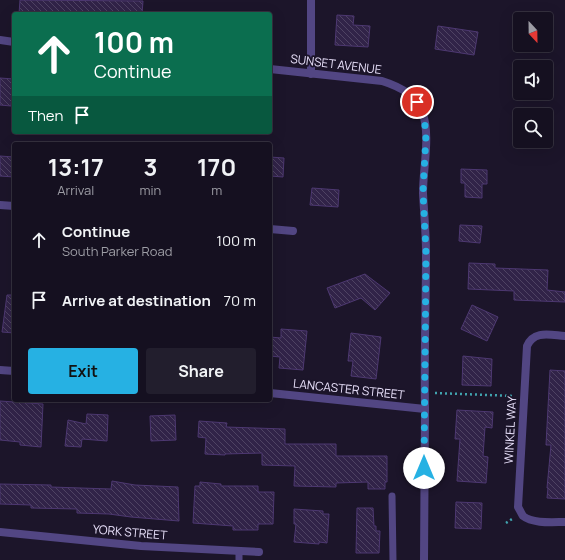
<!DOCTYPE html>
<style>
:root{--surface:#151020;--page:#221e2d;--text:#f1f3f6;--muted:#9d9da5;--line:#34303e;--accent:#26b1e3}
body{margin:0;font-family:Manrope,sans-serif;background:var(--page);color:var(--text);height:100vh;display:flex;flex-direction:column;font-size:15px;white-space:nowrap}
*{box-sizing:border-box;margin:0}
p{font-size:13px;color:var(--muted)}
.icon{flex:none;width:22px;height:22px;fill:none;stroke:currentColor;stroke-width:2;stroke-linecap:round;stroke-linejoin:round}
.map{position:relative;flex:1;overflow:hidden}
.drawer{position:absolute;left:12px;top:142px;width:260px;height:260px;display:flex;flex-direction:column;background:var(--surface);border-radius:4px;box-shadow:0 4px 16px #0002,0 0 0 1px var(--line)}
.drawer>*{flex:none}
.top-card{position:absolute;left:12px;top:12px;width:260px;height:122px;border-radius:4px;box-shadow:0 4px 16px #0002,0 0 0 1px var(--line);background:#0b6e4f;color:#fff;overflow:hidden}
.needle{width:26px;rotate:158deg}
.fabs{position:absolute;left:513px;top:12px;display:grid;gap:8px}
.fabs a{display:grid;place-items:center;width:40px;height:40px;border-radius:4px;background:var(--surface);box-shadow:0 4px 16px #0002,0 0 0 1px var(--line);font-size:20px}
.pin{position:absolute;display:grid;place-items:center;width:34px;height:34px;color:#fff;margin:-17px;border:2px solid #fff;border-radius:50%;box-shadow:0 1px 4px #0007}
.me{position:absolute;width:44px;margin:-22px;rotate:0deg;stroke-linejoin:round;filter:drop-shadow(0 0 3px #0008)}
.turn{display:flex;align-items:center;gap:14px;height:84px;padding:0 16px;font-size:18px}
.turn .icon{width:52px;height:52px;stroke-width:2.5}
.turn b{display:block;font-size:28px;line-height:34px}
.then{display:flex;align-items:center;height:38px;padding:0 16px;background:#0003;gap:8px;font-size:15px}
.eta{display:flex;justify-content:space-evenly;align-items:center;height:68px;text-align:center}
.eta b{font-size:24px;font-weight:700;line-height:28px}
.button{display:flex;gap:8px;margin-top:auto;padding:8px 16px}
.button a{flex:1;height:46px;border-radius:4px;background:var(--accent);color:#111;font-size:16px;font-weight:700;line-height:46px;text-align:center}
.button a+a{background:var(--page);color:var(--text)}
ul{padding:0;list-style:none}
li{display:flex;align-items:center;gap:12px;height:60px;padding:0 16px}
li div{flex:1}
li b{display:block;font-size:15px}
li em{font-style:normal}
.map>svg:first-child{display:block}
.building{fill:url(#building-back-hatch);stroke:#4d3871}
.lines{fill:none;stroke-linecap:round;stroke-linejoin:round}
.path{stroke:#41a4af;stroke-width:2.5;stroke-dasharray:2 3;stroke-linecap:butt}
.service{stroke:#524683;stroke-width:7}
.minor{stroke:#524683;stroke-width:8}
.tertiary{stroke:#524683;stroke-width:8}
.route{stroke:#26b1e3;stroke-width:7;stroke-dasharray:0 12.6}
.labels{text-anchor:middle;dominant-baseline:central;stroke-width:3.5;stroke-linejoin:round;paint-order:stroke}
.street-label{font-size:12px;fill:#e9e1fb;stroke:#1c152a}
</style>
<div class="map">
<svg width="565" height="560" viewBox="0 0 565 560">
<defs>
<pattern id="building-back-hatch" width="6" height="6" patternUnits="userSpaceOnUse"><rect width="6" height="6" fill="#312348"/><path d="M-1 5l2 2M0 0l6 6M5-1l2 2" fill="none" stroke="#4f4363"/></pattern>
</defs>
<rect width="100%" height="100%" fill="#1c152a"/>
<path class="building" d="M 20,0 L 143,1 L 142,14 L 19,14 Z
M 337,15 L 354,16 L 353,25 L 370,26 L 368,47 L 335,45 Z
M 438,26 L 478,32 L 474,55 L 435,49 Z
M 0,78 L 14,79 L 11,106 L 0,105 Z
M 0,156 L 14,157 L 14,177 L 0,176 Z
M 270,157 L 284,158 L 283,177 L 270,176 Z
M 461,169 L 487,170 L 487,184 L 482,184 L 482,198 L 465,197 L 465,183 L 461,183 Z
M 312,188 L 339,190 L 338,207 L 310,205 Z
M 460,225 L 482,226 L 480,243 L 459,241 Z
M 469,263 L 495,264 L 495,268 L 548,270 L 547,290 L 565,292 L 565,302 L 514,300 L 514,291 L 468,289 Z
M 365,274 L 390,293 L 375,310 L 361,298 L 335,308 L 327,288 Z
M 7,295 L 14,295 L 14,333 L 2,332 Z
M 472,305 L 498,317 L 487,341 L 461,329 Z
M 281,329 L 307,331 L 303,370 L 279,368 L 280,357 L 270,356 L 270,337 L 281,338 Z
M 351,333 L 381,337 L 376,379 L 351,376 L 353,361 L 348,361 Z
M 463,356 L 492,359 L 491,386 L 462,385 Z
M 550,370 L 565,371 L 565,499 L 547,498 L 548,488 L 547,488 L 551,445 L 546,445 Z
M 0,401 L 43,404 L 41,447 L 20,445 L 20,442 L 0,440 Z
M 457,410 L 493,412 L 492,428 L 485,427 L 483,456 L 488,457 L 486,483 L 457,481 L 460,439 L 455,439 Z
M 87,414 L 108,415 L 107,441 L 82,439 L 81,447 L 65,446 L 68,420 L 86,424 Z
M 175,415 L 176,440 L 151,441 L 150,416 Z
M 199,421 L 227,423 L 226,427 L 285,429 L 285,444 L 336,444 L 336,456 L 387,456 L 387,482 L 385,482 L 385,489 L 368,489 L 368,482 L 336,483 L 336,487 L 294,486 L 295,466 L 262,465 L 262,453 L 225,454 L 225,455 L 205,454 L 206,438 L 198,437 Z
M 112,481 L 135,485 L 178,487 L 179,521 L 131,517 L 109,514 L 77,513 L 77,509 L 31,508 L 31,505 L 0,504 L 0,484 L 51,485 L 51,487 L 111,489 Z
M 200,482 L 221,484 L 221,486 L 258,486 L 258,492 L 274,492 L 273,524 L 258,524 L 258,530 L 233,530 L 233,526 L 193,523 L 195,486 L 200,486 Z
M 456,502 L 482,503 L 481,529 L 455,528 Z
M 357,508 L 373,508 L 374,526 L 376,526 L 376,531 L 380,531 L 379,553 L 356,553 Z
M 294,509 L 323,511 L 323,514 L 329,514 L 327,543 L 319,542 L 319,544 L 294,542 L 296,524 L 294,524 Z"/>
<g class="lines">
<path class="path" d="M 435,393 L 514,396
M 506,523 L 512,519"/>
<path class="service" d="M 392,496 L 393,560
M 239,560 L 239,551"/>
<path class="minor" d="M 311,0 L 311,74
M 0,40 L 14,42
M 270,69 L 382,81 C 398,86 416,94 422,111 C 431,135 423,167 423,193 C 424,213 426,233 426,253 C 426,305 424,357 425,409
M 0,205 L 14,206
M 270,229 L 293,231
M 565,336 C 550,335 534,330 527,346 L 518,507 C 520,510 521,513 523,516 C 533,524 553,522 565,522
M 0,532 L 141,546 L 259,552"/>
<path class="tertiary" d="M 0,370 L 14,371
M 270,393 L 425,409 L 424,560"/>
</g>
<g class="lines">
<path class="route" d="M 417,102 L 422,111 L 424,117 L 426,135 L 423,192 L 426,252 L 424,468"/>
</g>
<g class="labels">
<g class="street-label">
<text transform="translate(336 64) rotate(7)">SUNSET AVENUE</text>
<text transform="translate(349 389) rotate(6)">LANCASTER STREET</text>
<text transform="translate(510 430) rotate(-87)">WINKEL WAY</text>
<text transform="translate(130 532) rotate(5)">YORK STREET</text>
</g>
</g>
</svg>
<div class="fabs">
<a><svg class="needle" viewBox="-14 -14 28 28"><path d="M0-13l5 13h-10z" fill="#e53935"/><path d="M0 13l5-13h-10z" fill="#9d9da5"/></svg></a>
<a><svg class="icon" aria-label="sound" viewBox="0 0 24 24"><path d="M4 9h4l5-4v14l-5-4H4zM17 9q2 3 0 6"/></svg></a>
<a><svg class="icon" aria-label="search" viewBox="0 0 24 24"><circle cx="10" cy="10" r="6"/><path d="M15 15l6 6"/></svg></a>
</div>
<div class="pin" style="left:417px;top:102px;background:#d93025"><svg class="icon" aria-label="arrive" viewBox="0 0 24 24"><path d="M6 21V4h12l-3 4 3 4H6"/></svg></div>
<svg class="me" style="left:424px;top:468px" viewBox="-20 -20 40 40"><circle r="19" fill="#fff"/><path d="M0-13L10 11 0 6-10 11z" fill="#26b1e3"/></svg>
<div class="top-card">
<div class="turn"><svg class="icon" aria-label="ahead" viewBox="0 0 24 24"><path d="M12 20V5M6 11l6-6 6 6"/></svg><div><b>100 m</b>Continue</div></div>
<div class="then">Then<svg class="icon" aria-label="arrive" viewBox="0 0 24 24"><path d="M6 21V4h12l-3 4 3 4H6"/></svg></div>
</div>
<section class="drawer">
<div class="eta">
<div><b>13:17</b><p>Arrival</p></div>
<div><b>3</b><p>min</p></div>
<div><b>170</b><p>m</p></div>
</div>
<ul>
<li><svg class="icon" aria-label="ahead" viewBox="0 0 24 24"><path d="M12 20V5M6 11l6-6 6 6"/></svg><div><b>Continue</b><p>South Parker Road</p></div><em>100 m</em></li>
<li><svg class="icon" aria-label="arrive" viewBox="0 0 24 24"><path d="M6 21V4h12l-3 4 3 4H6"/></svg><div><b>Arrive at destination</b></div><em>70 m</em></li>
</ul>
<div class="button"><a>Exit</a><a>Share</a></div>
</section>
</div>
